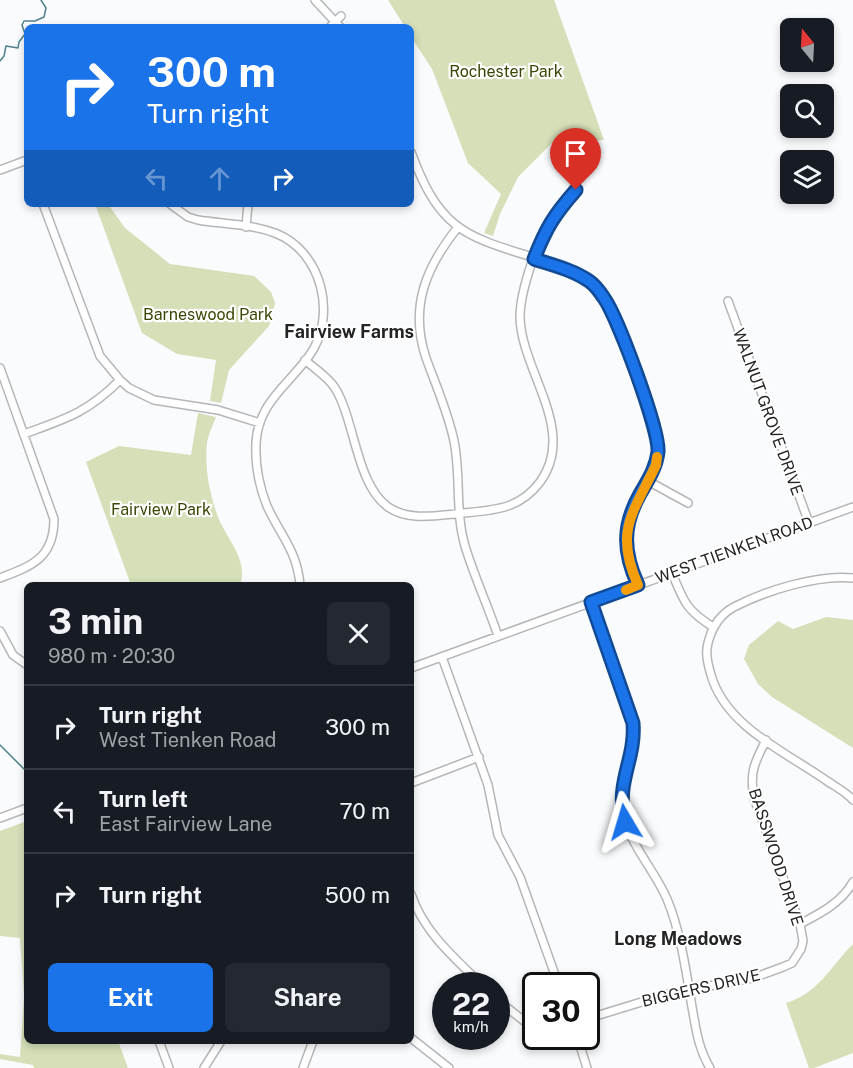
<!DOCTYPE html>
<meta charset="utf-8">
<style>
:root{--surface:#171b24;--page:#242831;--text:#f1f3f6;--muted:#9ea1a6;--line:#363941;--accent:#1a73e8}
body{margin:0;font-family:"Public Sans",sans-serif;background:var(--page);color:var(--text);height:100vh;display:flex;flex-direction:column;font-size:22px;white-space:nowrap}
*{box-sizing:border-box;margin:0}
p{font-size:20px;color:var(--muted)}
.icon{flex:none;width:33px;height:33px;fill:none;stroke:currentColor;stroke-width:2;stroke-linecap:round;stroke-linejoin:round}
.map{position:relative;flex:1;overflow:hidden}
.side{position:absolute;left:24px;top:582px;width:390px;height:462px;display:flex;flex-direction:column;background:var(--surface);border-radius:9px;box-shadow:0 3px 9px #0003}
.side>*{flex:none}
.top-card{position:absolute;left:24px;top:24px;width:390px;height:183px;border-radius:9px;box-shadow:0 3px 9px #0003;background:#1a73e8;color:#fff;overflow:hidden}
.needle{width:39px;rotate:342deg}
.tools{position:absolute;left:780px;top:18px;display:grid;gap:12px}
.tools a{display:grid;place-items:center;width:54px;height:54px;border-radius:9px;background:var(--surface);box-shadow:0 3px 9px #0003;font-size:30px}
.speed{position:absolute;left:432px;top:972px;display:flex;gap:12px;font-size:30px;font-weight:700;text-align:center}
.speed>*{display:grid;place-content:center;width:78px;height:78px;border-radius:50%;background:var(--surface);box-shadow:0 3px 9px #0003;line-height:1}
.speed small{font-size:15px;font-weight:400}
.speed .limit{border:3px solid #111;border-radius:9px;background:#fff;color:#111}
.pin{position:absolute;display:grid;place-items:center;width:51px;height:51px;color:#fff;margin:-62px -26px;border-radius:50% 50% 50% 0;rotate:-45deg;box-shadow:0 0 6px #0007}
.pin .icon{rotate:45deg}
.me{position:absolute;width:66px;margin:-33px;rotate:353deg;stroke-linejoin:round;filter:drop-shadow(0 0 4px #0008)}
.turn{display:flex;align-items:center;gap:21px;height:126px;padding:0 24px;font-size:27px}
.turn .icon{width:78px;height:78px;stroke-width:2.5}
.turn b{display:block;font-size:42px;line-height:51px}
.lanes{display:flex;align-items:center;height:57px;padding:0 24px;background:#0003;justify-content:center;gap:30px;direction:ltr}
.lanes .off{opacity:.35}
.round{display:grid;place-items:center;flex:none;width:63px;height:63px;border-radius:9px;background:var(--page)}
.headline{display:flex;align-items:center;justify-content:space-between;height:102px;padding:0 24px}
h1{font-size:36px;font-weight:700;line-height:45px}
.cta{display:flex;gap:12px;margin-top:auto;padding:12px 24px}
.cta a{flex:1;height:69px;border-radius:9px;background:var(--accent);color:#fff;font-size:24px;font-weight:700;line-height:69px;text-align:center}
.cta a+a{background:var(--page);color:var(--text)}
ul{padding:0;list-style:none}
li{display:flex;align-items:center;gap:18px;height:84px;padding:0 24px;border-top:2px solid var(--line)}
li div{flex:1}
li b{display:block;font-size:22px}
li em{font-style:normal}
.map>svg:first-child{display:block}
.green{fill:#d5dfb8}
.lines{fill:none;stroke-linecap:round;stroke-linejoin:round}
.stream{stroke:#50828d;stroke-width:1.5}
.minor-casing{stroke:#b4b6b8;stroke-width:10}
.minor{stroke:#fff;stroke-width:7}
.route-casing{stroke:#114b97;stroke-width:15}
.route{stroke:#1a73e8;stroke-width:10}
.slow{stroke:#f59e0b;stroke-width:10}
.labels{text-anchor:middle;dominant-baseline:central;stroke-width:4.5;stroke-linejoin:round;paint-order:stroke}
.park-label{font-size:16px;fill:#3b4605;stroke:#fff}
.street-label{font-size:16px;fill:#232425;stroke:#fff}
.neighbourhood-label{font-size:18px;font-weight:bold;fill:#232425;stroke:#fff}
</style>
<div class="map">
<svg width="853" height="1068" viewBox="0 0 853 1068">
<rect width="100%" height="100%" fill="#f9fbfd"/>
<path class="green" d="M 388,0 L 554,0 L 604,140 L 552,143 L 518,177 L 500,214 L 493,236 L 484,233 L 501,194 L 468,163 L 432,69 L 411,37 L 411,27 L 405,27 Z
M 95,204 L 108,204 L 125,228 L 170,264 L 254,276 L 271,292 L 275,303 L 269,326 L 229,370 L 221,403 L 210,401 L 216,360 L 177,354 L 142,333 Z
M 198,413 L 216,417 C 213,425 208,435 207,443 C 204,467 210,495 218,517 C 227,540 249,560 240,585 L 131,585 L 86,462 L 119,446 L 191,455 Z
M 826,617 L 853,620 L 853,748 L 772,697 L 758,684 L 744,659 L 749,645 L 778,621 L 793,629 Z
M 27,821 L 27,1041 L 118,1041 L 128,1068 L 34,1068 L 33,1065 L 0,1059 L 0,1054 L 20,1057 L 24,996 L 20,938 L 0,936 L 0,831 Z
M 853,944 L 853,1053 L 814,1068 L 809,1068 L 786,1003 C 819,993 830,967 853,944 Z"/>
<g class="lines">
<path class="stream" d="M 0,61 L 4,56 L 6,46 L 18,48 L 19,42 L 25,34 L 22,25 L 24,21 L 35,21 L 44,17 L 46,8 L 41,0
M 0,745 L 26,771"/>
<defs>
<path id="minor" d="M 315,0 L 340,27
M 330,27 L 341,16
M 411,152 C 421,179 433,207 456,225 C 496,257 577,256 605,299 C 618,319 661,431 658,453 C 656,468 648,481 640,494 C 622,526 623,552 638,585
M 0,170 L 27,160
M 43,204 L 100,356 L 120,380 L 129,388 L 154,400 L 218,410 L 260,423
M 170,204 L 188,217 L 198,220 C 223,224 251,224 275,233 C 322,251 338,316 309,356 C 288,385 258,403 256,443 C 255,465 259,486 267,506 C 280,535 297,550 300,585
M 246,227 L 248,204
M 458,227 C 426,267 409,307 426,358 C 436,386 448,412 454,441 C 461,475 455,512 465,546 C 474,576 488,606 498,636
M 728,301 L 809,523
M 305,360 C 315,369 328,377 335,388 C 355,420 356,484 388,507 C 410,522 439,515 464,513 C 495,510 520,509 540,482 C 578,430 521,371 520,317 C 520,291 538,239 552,218 C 559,208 568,199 576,191
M 0,368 L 54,519 C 54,558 32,566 0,578
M 24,434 C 65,419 87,413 120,380
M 648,481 L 688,503
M 672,573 C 684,602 686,610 713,627
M 853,578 C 818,574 765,591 734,607 C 719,615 712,627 708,643 C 705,654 708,664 711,675 C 726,727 786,752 827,781 C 836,787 846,792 853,800
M 591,602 L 633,723 C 635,753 616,780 622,809 C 628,843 654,869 667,899 C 681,933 686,971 692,1007 C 696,1029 698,1048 710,1068
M 0,631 L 13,655 L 27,665
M 442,657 L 488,785 L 498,835 L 520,877 L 559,986
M 411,668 L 853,507
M 411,783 L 479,757
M 0,818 L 27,808
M 411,894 C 424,933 455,958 483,986
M 800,924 C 821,913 841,903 853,882
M 496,999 L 524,1021 L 536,1026
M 586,1019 L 671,993 L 753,978 L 783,967 L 792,963 L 801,949 L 803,941 L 800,924 L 754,798 C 749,772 755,762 766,740
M 577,1036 L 587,1068
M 411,1038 L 449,1068
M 159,1041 L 169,1068
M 204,1068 L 221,1041
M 303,1068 L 313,1041"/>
</defs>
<use href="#minor" class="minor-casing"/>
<use href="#minor" class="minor"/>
</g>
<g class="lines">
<defs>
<path id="route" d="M 576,190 C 554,215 546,228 534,259 C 553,265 573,270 589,281 C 595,285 600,292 604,298 C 618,318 660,431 658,452 C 656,468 648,480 640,494 C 622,526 623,552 638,585 L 591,602 L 633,723 C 636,760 615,781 625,822"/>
</defs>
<use href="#route" class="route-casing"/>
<use href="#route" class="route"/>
<path class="slow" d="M 626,590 L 638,585 C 614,531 633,513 656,465 L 657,457"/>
</g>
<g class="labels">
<g class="park-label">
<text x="506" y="71">Rochester Park</text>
<text x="208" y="314">Barneswood Park</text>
<text x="161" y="509">Fairview Park</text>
</g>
<g class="street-label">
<text transform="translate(768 412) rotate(70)">WALNUT GROVE DRIVE</text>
<text transform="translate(734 550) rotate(-20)">WEST TIENKEN ROAD</text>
<text transform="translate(776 857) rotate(72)">BASSWOOD DRIVE</text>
<text transform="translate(701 988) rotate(-13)">BIGGERS DRIVE</text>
</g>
<g class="neighbourhood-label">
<text x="349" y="331">Fairview Farms</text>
<text x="678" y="938">Long Meadows</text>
</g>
</g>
</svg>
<div class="tools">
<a><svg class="needle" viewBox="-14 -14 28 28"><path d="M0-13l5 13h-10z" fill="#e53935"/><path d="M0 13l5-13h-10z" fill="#9ea1a6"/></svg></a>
<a><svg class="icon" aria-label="search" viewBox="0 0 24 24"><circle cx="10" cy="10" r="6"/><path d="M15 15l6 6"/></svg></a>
<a><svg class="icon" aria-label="layers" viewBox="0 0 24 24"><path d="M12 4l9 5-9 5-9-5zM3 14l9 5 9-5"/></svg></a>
</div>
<div class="speed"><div>22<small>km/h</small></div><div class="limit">30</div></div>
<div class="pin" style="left:576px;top:190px;background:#d93025"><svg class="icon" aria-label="arrive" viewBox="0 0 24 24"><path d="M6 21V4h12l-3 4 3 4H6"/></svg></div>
<svg class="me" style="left:625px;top:822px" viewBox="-20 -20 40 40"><path d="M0-17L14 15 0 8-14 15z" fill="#1a73e8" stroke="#fff" stroke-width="4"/></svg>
<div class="top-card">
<div class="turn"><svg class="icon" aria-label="right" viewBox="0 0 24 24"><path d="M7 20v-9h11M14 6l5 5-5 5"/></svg><div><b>300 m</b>Turn right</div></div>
<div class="lanes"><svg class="icon off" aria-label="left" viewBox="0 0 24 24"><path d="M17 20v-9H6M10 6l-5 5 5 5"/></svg><svg class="icon off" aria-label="ahead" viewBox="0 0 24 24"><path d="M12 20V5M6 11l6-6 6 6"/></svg><svg class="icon" aria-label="right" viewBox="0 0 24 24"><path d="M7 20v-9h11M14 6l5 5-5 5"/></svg></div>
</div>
<section class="side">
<div class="headline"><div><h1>3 min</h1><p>980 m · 20:30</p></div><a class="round"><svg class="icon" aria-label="close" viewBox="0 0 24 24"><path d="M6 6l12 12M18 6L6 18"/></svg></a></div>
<ul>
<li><svg class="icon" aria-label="right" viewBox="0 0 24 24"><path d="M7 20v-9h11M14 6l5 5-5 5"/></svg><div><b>Turn right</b><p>West Tienken Road</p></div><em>300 m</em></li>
<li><svg class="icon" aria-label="left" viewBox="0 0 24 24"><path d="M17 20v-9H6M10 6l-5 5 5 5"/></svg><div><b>Turn left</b><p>East Fairview Lane</p></div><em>70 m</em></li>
<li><svg class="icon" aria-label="right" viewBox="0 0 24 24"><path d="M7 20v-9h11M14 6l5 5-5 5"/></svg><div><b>Turn right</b></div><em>500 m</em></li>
</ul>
<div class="cta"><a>Exit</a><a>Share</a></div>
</section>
</div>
